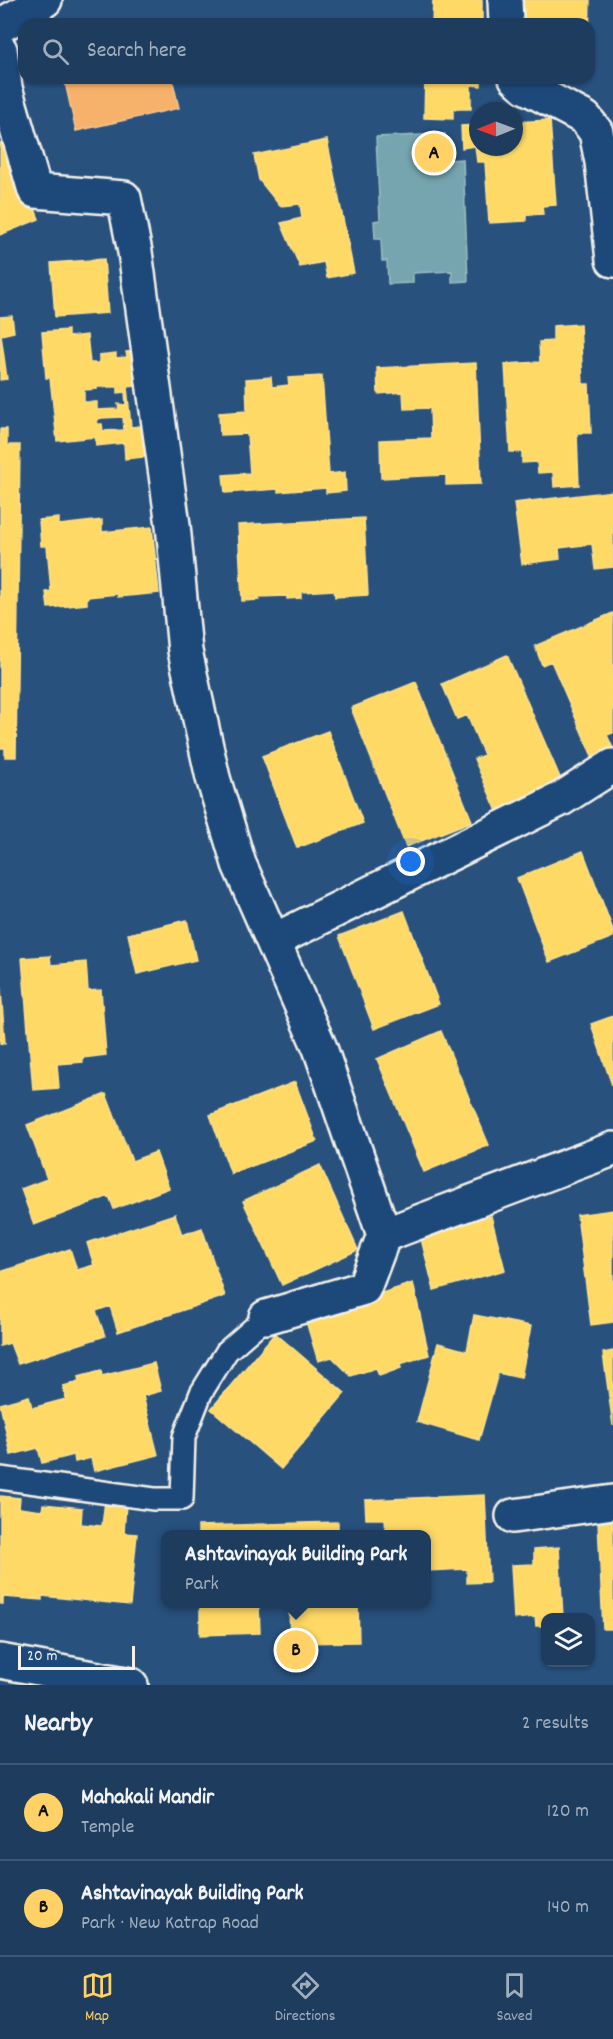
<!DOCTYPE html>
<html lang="en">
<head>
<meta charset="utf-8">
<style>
  body { margin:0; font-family:Dekko,sans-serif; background:#2b4867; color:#f1f3f6 }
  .controls { position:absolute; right:18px; bottom:18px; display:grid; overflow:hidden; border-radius:12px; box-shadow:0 2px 4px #0004 }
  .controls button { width:54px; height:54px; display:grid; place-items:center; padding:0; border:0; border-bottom:2px solid #3c5673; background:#1e3d5e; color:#f1f3f6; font:30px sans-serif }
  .compass { position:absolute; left:469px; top:102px; width:54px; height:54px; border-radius:50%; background:#1e3d5e; box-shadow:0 2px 4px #0004; rotate:269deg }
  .scale { position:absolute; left:18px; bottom:15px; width:117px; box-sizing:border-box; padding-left:6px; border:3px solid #f4f1e8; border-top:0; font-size:16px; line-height:21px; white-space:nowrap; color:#f4f1e8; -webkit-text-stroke:4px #1f4a7a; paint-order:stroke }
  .you { position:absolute; left:411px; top:862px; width:21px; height:21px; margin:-15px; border:4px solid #fff; border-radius:50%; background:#1a73e8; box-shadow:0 0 0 9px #1a73e833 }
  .badge { display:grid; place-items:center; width:39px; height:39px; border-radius:50%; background:#ffd166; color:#111; font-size:20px; font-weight:700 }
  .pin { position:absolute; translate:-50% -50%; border:3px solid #fff; box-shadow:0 2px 6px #0006 }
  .popup { position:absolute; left:161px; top:1530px; width:270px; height:78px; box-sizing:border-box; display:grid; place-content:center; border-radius:12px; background:#1e3d5e; filter:drop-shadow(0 2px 4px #0005); font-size:20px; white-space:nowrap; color:#a1aebc }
  .popup b { font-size:22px; color:#f1f3f6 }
  .popup::after { content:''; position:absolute; left:50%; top:100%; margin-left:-12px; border:12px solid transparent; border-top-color:#1e3d5e }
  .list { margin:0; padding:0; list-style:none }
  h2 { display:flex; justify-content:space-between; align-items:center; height:78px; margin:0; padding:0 24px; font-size:26px }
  h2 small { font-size:20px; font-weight:400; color:#a1aebc }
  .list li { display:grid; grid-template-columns:39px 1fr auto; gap:18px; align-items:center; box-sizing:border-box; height:96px; padding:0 24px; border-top:2px solid #3c5673 }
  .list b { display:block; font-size:22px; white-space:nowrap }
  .list p { margin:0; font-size:20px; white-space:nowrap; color:#a1aebc }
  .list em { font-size:20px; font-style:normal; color:#a1aebc }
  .icon { flex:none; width:33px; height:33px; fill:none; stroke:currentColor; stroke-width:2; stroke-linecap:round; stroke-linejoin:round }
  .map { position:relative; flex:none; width:613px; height:1685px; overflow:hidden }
  .search { position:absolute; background:#1e3d5e; box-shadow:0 2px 4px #0004; left:18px; right:18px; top:18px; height:66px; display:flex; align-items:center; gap:15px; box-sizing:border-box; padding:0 21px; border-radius:18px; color:#a1aebc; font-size:22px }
  .sheet { height:270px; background:#1e3d5e }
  nav { display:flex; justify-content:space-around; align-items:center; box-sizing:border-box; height:84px; border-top:2px solid #3c5673; background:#1e3d5e; font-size:16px; color:#a1aebc }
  nav a { display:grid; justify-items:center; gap:3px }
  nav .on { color:#ffd166 }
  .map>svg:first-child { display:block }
</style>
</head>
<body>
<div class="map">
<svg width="613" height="1685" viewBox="0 0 613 1685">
  <rect width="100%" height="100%" fill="#28517e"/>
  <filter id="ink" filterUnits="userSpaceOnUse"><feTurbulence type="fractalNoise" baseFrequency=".0167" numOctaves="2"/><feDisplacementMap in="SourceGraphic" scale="12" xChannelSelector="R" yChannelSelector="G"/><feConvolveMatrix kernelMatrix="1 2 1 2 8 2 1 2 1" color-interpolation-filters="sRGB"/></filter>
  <g filter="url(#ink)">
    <!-- homes -->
    <path fill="#ffd966" stroke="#fce08d" stroke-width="1.5" fill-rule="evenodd" d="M433,0h49v24h-50z
      M518,0h72l-1,43v-19h-72z
      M425,78h56v8l-10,-1v24h-18v10l-29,-1z
      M550,120l6,85 -14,1 1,8 -17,1v6l-37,2 -4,-61h-8l-2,-16 -13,2 -1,-22 17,-1v22h36v-25z
      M8,140l31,79 -39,16v-92z
      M327,140l27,133 -27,5 -3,-16 -24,5 -19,-44 21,-5 -2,-14 -20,2 -21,-26 -5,-25z
      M104,259l4,54 -53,4 -4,-54z
      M12,316l2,16 -13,3 6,44 -7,1v-63z
      M580,324l3,60h6l2,49h-14l2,52 -25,2 -1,-15 -15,1 -1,-11 -15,1v-11h-12l-5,-88 35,-2 -1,-20 14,-1v-15z
      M68,330v7l19,-2 3,28h9v-8l17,-2v5l11,-1 -1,-5 16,-1 3,34 -18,2 4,40 18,-2 3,31 -27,3 -1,-16 -28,3 -1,-9 -38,4 -7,-63h-4l-4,-46zM97,387h21v6l7,-1 1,13 -8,-1 1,5 -22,1v-8h-13v-12l13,-1zM123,417l1,13 -21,1 -1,-7h-5l1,-5 4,-1z
      M476,363l5,121 -35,1v-10l-65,3 -1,-38 51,-2 -1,-30 -26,1 -1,-17 -25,2 -1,-26z
      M322,376l7,98 16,-2 1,19 -20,2v-5l-48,4v-3l-53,4 -2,-18 27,-2 -3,-39 -27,1 -1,-22 28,-2 -1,-32 25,-2 1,10 17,-2 -1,-7z
      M0,429h7v16h13l-4,312h-11v-9h-5z
      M613,491v76l-18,2 -3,-25 -33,4 1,11 -38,5 -8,-61z
      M59,518v7l43,-5v12l50,-5 7,66 -41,4v-3l-31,3v7l-39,4 -2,-16 5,-1 -4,-45h-6l-2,-26z
      M364,518l4,77 -33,2 -1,-7 -33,2v6l-14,1v-3l-29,1 1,3 -17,1 -4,-76z
      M613,613v120l-6,2 6,13 -21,8 -41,-95 -9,4 -7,-19z
      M507,655l55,127 -65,29 -23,-52 10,-4 -17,-40 -10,4 -15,-35z
      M416,682l56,139 -66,26 -55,-139z
      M328,731l35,92 -66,25 -35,-92z
      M583,851l30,79v7l-64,25 -32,-84z
      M404,911l35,93 -65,25 -35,-93z
      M187,920l9,40 -59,14 -9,-40z
      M50,956l1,9 35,-3 2,29 13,-1 5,65 -24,3 1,4 -26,2 2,24 -26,2 -11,-132z
      M0,977l5,66 -5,1z
      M613,1016v72l-22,-64z
      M441,1031l48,114 -65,27 -47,-113z
      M295,1082l22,59 -86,33 -21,-59z
      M106,1094l26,67 24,-9 13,36 -55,21 -5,-13 -75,29 -13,-36 26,-10 -20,-54z
      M320,1165l38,85 -76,35 -39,-84z
      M613,1210v112l-22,3 -14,-110z
      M175,1214l7,21 20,-7 23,68 -107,36 -8,-26 -14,5 9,25 -87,28 -8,-21 -10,3v-74l70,-23 7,21 17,-5 -7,-22z
      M491,1216l14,54 -71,20 -14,-55z
      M413,1283l16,72 -29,9 1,4 -22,8 -3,-8 -25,8 -19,-19 -14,4 -13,-43z
      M474,1315l57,11 -10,52 -23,-5 -19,67 -62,-18 21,-79 29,8z
      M275,1333l70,60 -64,76 -70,-60z
      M613,1351v75l-10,-73z
      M154,1363l7,28 -18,5 15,59 -64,16 -3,-13 -16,4 -1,-7 -32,8 -4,-15 -27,7 -11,-51 29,-8 3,12 34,-9 -3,-13 16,-4 -1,-5 23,-6 1,5z
      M485,1495l4,87 -22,1v-14l-40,2v-37h-41l-1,-15h-19l-1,-19z
      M0,1496l20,2 -1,10 23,3 1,-7 39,4 -1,16 21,2 3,-25 21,2 -2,30 13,1 -7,71 -88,-9v4l-39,-3v7h-3z
      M613,1521v108h-10l-5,-107z
      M338,1522v12h-140v-8z
      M559,1547l4,71h-17v8h-10l-1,-9 -21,2 -3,-54 23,-1v-15z
      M200,1604h59l1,29 -60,2z
      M289,1604h69l1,38 -69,1z"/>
    <!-- health -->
    <path fill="#f6b26b" stroke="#f5c590" stroke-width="1.5" d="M64,78h108l7,30 -103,23z"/>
    <!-- public -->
    <path fill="#76a5af" stroke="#9cbcc0" stroke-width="1.5" d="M445,134l2,26 16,-1 5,122 -16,1v-11l-39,2v10l-25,1 -1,-23h-5l-1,-22h-6l-1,-18 6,-1 -4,-83z"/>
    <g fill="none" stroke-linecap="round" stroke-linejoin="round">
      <!-- service casing -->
      <g stroke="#f4f1e8" stroke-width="26">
        <path id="service" d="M0,1478l154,21h28l2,-62 17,-44 26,-42 39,-34"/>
      </g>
      <!-- minor casing -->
      <g stroke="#f4f1e8" stroke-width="38">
        <path id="minor" d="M505,0l1,24
          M0,50l5,38 30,103 89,7 11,54 38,273 12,126 28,127 26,86 81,184 64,187 229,-86
          M516,78l10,9 59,31 11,14 6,30 11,98
          M273,941l288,-142 52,-33
          M266,1317l98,-29 20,-53
          M513,1516l100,-14"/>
      </g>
      <!-- tertiary casing -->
      <g stroke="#f4f1e8" stroke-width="38">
        <path id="tertiary" d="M0,1661l131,24"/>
      </g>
      <!-- primary casing -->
      <g stroke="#f4f1e8" stroke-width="38">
        <path id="primary" d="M0,26l45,-26"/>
      </g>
      <!-- service -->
      <use href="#service" stroke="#1f4a7a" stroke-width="21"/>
      <!-- minor -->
      <use href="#minor" stroke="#1f4a7a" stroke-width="33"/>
      <!-- tertiary -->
      <use href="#tertiary" stroke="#1f4a7a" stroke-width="33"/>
      <!-- primary -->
      <use href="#primary" stroke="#1f4a7a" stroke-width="33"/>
    </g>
  </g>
</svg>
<div class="controls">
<button><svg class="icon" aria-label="layers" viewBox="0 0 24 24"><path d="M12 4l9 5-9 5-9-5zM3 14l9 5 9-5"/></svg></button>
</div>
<svg class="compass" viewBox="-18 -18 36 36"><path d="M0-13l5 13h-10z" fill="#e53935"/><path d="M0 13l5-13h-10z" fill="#a1aebc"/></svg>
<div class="scale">20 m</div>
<div class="you"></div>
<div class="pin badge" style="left:434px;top:153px">A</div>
<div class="pin badge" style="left:296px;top:1650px">B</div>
<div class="popup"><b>Ashtavinayak Building Park</b>Park</div>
<div class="search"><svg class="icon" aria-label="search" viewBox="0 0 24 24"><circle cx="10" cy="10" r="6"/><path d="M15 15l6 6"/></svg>Search here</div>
</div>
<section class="sheet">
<h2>Nearby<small>2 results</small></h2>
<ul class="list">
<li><span class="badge">A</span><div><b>Mahakali Mandir</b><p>Temple</p></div><em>120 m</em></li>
<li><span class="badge">B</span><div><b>Ashtavinayak Building Park</b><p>Park · New Katrap Road</p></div><em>140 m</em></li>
</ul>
</section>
<nav>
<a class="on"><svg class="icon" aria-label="map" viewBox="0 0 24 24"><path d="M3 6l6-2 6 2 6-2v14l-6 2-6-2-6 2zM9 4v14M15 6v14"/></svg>Map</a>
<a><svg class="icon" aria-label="directions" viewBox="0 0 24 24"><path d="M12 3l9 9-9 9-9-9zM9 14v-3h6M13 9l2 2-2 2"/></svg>Directions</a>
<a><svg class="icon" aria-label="saved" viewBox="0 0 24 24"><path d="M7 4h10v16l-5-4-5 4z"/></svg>Saved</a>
</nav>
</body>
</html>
